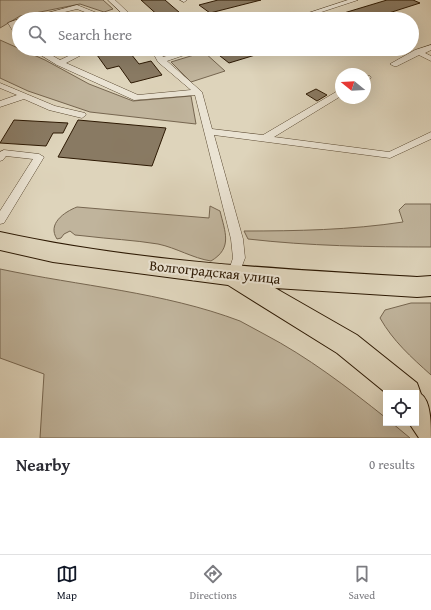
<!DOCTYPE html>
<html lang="en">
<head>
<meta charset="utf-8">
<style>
  body { margin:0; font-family:"Gentium Book Plus",serif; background:#f2f2f3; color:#2b2b33 }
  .controls { position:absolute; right:12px; bottom:12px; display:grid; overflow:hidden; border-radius:0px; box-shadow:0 4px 16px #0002 }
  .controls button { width:36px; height:36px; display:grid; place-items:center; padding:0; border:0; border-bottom:1px solid #e1e1e2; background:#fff; color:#2b2b33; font:20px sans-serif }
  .compass { position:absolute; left:335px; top:68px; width:36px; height:36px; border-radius:50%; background:#fff; box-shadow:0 4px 16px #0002; rotate:288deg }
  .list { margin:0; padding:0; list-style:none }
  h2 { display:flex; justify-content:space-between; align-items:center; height:52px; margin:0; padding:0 16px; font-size:17px }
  h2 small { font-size:13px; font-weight:400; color:#7c7c81 }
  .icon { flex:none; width:22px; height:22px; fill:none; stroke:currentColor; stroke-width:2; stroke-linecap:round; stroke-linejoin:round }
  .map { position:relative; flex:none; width:431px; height:438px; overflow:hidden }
  .search { position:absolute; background:#fff; box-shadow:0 4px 16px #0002; left:12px; right:12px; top:12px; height:44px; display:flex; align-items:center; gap:10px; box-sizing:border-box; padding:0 14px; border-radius:22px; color:#7c7c81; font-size:15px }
  .sheet { height:116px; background:#fff }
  nav { display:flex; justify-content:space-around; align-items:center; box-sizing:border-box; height:56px; border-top:1px solid #e1e1e2; background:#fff; font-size:11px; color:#7c7c81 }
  nav a { display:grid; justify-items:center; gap:2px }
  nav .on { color:#111827 }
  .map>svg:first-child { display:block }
</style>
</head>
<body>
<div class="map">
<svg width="431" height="438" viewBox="0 0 431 438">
  <rect width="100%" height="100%" fill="#ded4bb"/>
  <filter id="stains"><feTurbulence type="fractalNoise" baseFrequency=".005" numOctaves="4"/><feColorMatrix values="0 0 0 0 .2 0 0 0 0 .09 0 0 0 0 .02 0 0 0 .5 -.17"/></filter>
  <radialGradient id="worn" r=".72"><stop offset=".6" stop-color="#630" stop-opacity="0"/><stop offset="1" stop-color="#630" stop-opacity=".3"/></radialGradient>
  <!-- green -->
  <path fill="#c0b49c" stroke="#766650" d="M0,0h103l10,9 -9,3 -24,-8 -60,12 -20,12z
    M0,40l45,20 44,24 44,17 58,-5 5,28 -106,-12 -62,-21 -28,-13z
    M204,52l21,19 -34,11 -20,-20z
    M405,204h26v43c-61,0 -122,-1 -183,-8l-4,-8c53,0 106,-1 159,-9l-4,-12z
    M210,206l10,5c5,21 13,37 -9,50 -19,-3 -34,-13 -53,-17 -24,-4 -49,-5 -73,-8l-10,-1 -5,-4 -6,3 -3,4 -4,1c-10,-15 7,-27 20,-32l132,11z
    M0,269c80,17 163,23 240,52 8,4 16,9 24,13 44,23 83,53 122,84v5h6l18,15h-370l4,-64 -44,-16z
    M411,303h20v72c-20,-18 -38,-34 -51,-57l5,-8z"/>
  <!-- building -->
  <path fill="#897a63" stroke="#2d1903" d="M141,0h24l22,19h-25z
    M218,0h43l-51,13 -11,-8z
    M387,0h26l7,3 -50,16h-46z
    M127,49l12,15 12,-3 11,14 -31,8 -12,-17 -12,3 -10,-14z
    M224,49h51l-46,14 -14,-11z
    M316,89l11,6 -10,6 -11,-7z
    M14,120l54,3 -5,10h-10l-7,13 -46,-3z
    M78,120l88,8 -14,38 -94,-9z"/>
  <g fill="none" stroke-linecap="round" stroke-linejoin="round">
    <!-- service casing -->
    <g stroke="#594831" stroke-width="1">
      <path id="service" d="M108,0h7l20,19h-7z
        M180,0h7l-3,2z
        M348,0h10l-58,19h-10z
        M77,5l35,14h-9l-26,-10 -41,10h-11z
        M19,19v4l-4,1 4,5v7h-3l-8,-13z
        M431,45v5l-6,3 6,3v5l-12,-6 -22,11h-3l-4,-2 25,-14z
        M31,49h10l19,11 23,-11h10l-27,14 72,32 53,-5 -33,-28 -7,-13h8l4,8 27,-8h12l-35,12 35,31 10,37 51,6 78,-46v7l-67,41 115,15 42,-20v7l-41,19 -176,-23 29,104 2,19 -8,21 -4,2 -4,-2 -2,-3 6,-18 -2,-19 -36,-144 -61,5 -77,-35z
        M365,76h5l1,2 -6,4z
        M0,83l55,23 30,7 1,2 -4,3 -33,-8 -25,-11 -24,8v-6l17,-6 -17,-7z
        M4,150l35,4 5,3 -40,66 -4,1v-13l33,-52 -27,-3 -3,4 -3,1v-9z"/>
    </g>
    <!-- primary casing -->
    <g stroke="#2d1903" stroke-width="2">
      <path id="primary" d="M0,232c137,30 277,37 417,45l14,-1v20l-14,1 -142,-9 82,47 60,48 4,11c10,7 10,30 10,44h-12l-10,-15h7v-30h-30l-49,-40 -109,-68 -175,-23 -53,-12z"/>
    </g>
    <!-- service -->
    <use href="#service" fill="#eae3d3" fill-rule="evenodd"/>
    <!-- primary -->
    <use href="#primary" fill="#ded4bb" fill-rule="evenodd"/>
  </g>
  <g text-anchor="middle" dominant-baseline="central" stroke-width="4" stroke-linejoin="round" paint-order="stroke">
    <!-- street labels -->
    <g font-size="14" fill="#2d1903" stroke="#eae3d3">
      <text transform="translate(215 272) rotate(6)">Волгоградская улица</text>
    </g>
  </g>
  <rect width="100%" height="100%" filter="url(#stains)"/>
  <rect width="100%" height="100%" fill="url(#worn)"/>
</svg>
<div class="controls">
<button><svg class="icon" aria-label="locate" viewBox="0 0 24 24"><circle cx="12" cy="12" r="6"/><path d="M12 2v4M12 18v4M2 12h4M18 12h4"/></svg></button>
</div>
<svg class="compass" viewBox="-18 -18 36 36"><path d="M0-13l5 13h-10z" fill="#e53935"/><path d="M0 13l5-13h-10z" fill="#7c7c81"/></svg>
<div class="search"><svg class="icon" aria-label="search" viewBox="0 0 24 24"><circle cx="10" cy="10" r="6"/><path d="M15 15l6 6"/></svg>Search here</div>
</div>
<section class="sheet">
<h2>Nearby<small>0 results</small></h2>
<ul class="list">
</ul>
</section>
<nav>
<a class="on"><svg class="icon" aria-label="map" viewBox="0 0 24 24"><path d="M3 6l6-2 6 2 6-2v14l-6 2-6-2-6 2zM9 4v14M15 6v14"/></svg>Map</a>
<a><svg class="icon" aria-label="directions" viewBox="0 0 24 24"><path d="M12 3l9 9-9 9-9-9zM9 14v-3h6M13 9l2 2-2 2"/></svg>Directions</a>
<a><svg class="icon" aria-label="saved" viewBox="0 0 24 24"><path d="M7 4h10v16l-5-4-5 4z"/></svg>Saved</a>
</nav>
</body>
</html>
